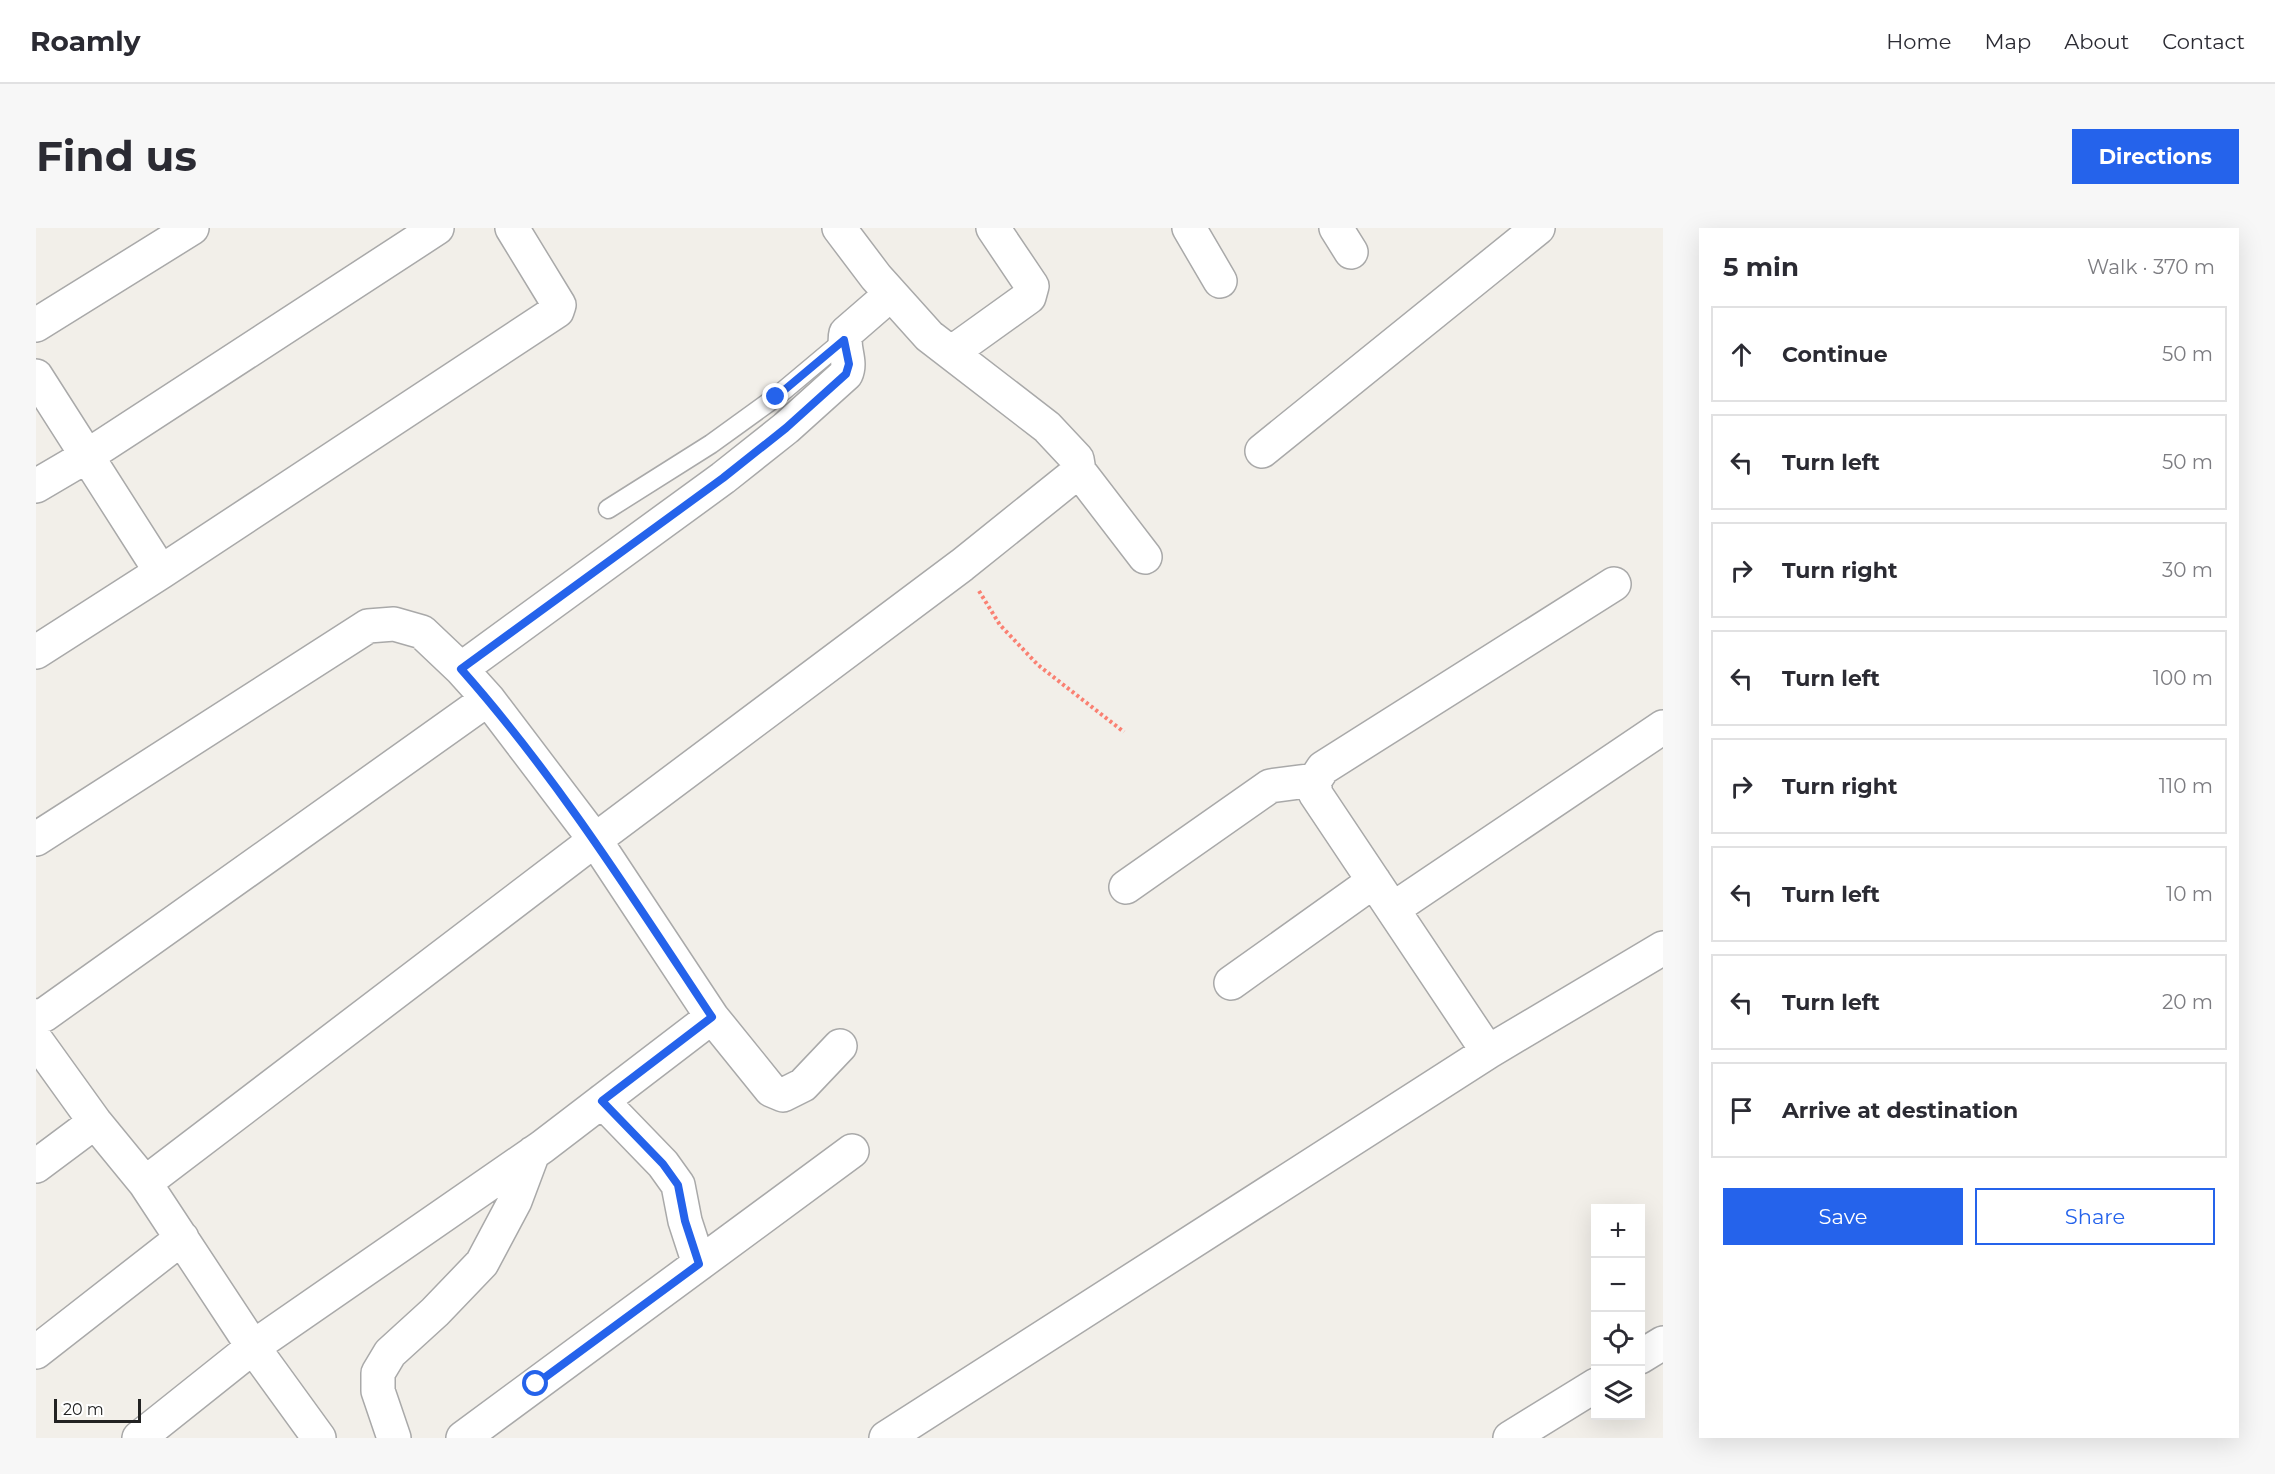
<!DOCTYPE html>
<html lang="en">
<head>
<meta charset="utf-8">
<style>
  body { margin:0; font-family:Montserrat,sans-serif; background:#f7f7f7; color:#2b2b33 }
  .controls { position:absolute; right:18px; bottom:18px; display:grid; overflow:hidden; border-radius:0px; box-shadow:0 6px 24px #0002 }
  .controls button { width:54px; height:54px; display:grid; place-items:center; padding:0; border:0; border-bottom:2px solid #e1e1e2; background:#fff; color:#2b2b33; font:30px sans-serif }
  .scale { position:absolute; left:18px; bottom:15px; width:87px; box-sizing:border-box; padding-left:6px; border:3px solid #222; border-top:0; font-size:16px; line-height:21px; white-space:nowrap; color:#222; -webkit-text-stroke:4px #fff; paint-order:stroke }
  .stop { position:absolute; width:18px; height:18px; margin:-14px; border:4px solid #2563eb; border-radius:50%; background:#fff }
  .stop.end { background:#2563eb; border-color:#fff; box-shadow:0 2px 6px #0008 }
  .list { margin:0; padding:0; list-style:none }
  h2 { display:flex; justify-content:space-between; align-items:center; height:78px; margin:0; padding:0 24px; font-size:26px }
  h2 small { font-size:20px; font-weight:400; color:#7c7c81 }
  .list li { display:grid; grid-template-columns:39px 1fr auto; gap:18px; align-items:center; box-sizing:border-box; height:96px; margin:0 12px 12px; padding:0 12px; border:2px solid #e1e1e2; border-radius:0px }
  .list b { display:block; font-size:22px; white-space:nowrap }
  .list em { font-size:20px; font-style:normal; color:#7c7c81 }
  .actions { display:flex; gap:12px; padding:18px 24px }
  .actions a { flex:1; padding:14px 0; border:2px solid #2563eb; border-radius:0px; text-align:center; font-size:21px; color:#2563eb }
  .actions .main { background:#2563eb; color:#fff }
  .icon { flex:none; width:33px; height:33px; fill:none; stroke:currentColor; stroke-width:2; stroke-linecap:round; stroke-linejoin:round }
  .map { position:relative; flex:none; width:1627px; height:1210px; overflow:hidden; border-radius:0px }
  header { display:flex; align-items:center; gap:36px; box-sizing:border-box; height:84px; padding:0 30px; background:#fff; border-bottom:2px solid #e1e1e2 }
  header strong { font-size:28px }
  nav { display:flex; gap:33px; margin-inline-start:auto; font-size:21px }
  .intro { display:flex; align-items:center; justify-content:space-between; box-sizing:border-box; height:144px; padding:0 36px }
  h1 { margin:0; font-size:42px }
  .button { padding:15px 27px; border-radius:0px; background:#2563eb; color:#fff; font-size:21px; font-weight:700 }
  main { display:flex; gap:36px; padding:0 36px }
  aside { flex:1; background:#fff; border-radius:0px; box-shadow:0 6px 24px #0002 }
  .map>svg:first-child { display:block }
</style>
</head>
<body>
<header>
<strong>Roamly</strong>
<nav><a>Home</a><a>Map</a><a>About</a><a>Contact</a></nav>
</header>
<div class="intro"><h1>Find us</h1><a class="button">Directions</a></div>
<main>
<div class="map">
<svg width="1627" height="1210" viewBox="0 0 1627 1210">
  <rect width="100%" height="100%" fill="#f2efe9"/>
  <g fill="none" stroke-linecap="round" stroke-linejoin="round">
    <!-- lane casing -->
    <g stroke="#a9a9a9" stroke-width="21">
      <path id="lane" d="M572,281l103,-65 65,-47 68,-57"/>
    </g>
    <!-- street casing -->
    <g stroke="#a9a9a9" stroke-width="36">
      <path id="street" d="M1153,0l31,53
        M1300,0l15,24
        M0,97l156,-97
        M915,125l78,-56 3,-11 -39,-58
        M0,148l125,196
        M1226,223l276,-223
        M1043,243l66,86
        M0,258l51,-30 350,-228
        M0,424l125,-80 396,-261 2,-6 -47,-77
        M425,441l262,-191 63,-50 60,-54c6,-13 -4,-26 0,-41l45,-39
        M0,611l332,-213 26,-2 28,8 39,37 27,30 107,141 117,177 59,73 12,5 20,-10 37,-39
        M1090,659l144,-101 45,-6
        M1357,681l270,-182
        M1195,755l143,-102
        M0,788l8,-1 444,-316
        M0,812l59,82 50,61 108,164 66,91
        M1452,824l-173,-259v-13l8,-12 291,-184
        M566,873l61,63 15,21 7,36 14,43
        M0,938l59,-44
        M109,955l450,-343 367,-275 117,-94 -2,-12 -30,-32 -118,-91 -53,-59 -37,-49
        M0,1124l146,-114
        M1604,1129l23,-14
        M103,1210l114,-91 289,-200 170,-130
        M358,1210l-16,-47v-18l12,-20 45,-41 47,-49 33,-62 18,-48
        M427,1210l389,-287
        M850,1210l602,-386 175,-104
        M1474,1210l86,-53"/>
    </g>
    <!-- path -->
    <path stroke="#fa8072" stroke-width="4" stroke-dasharray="3 3" stroke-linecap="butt" d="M943,363l21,34 38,40 86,67"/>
    <!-- lane -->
    <use href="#lane" stroke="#fff" stroke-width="18"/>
    <!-- street -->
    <use href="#street" stroke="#fff" stroke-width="33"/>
  </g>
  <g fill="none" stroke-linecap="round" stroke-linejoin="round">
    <!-- route -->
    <path stroke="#2563eb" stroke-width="8" d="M500,1156l163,-120 -14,-43 -7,-36 -15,-21 -61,-63 110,-84c-79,-119 -156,-241 -251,-348l262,-191 63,-50 60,-54 3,-10 -5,-24 -68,57"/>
  </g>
</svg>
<div class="controls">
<button>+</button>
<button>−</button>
<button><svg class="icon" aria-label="locate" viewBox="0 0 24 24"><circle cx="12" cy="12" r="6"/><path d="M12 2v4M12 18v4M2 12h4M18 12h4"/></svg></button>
<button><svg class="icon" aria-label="layers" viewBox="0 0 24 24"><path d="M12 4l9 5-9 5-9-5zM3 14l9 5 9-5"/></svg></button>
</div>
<div class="scale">20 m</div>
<div class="stop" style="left:500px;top:1156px"></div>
<div class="stop end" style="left:740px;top:169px"></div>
</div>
<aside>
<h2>5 min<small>Walk · 370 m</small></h2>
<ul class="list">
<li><svg class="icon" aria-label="ahead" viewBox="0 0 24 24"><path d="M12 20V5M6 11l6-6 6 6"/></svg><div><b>Continue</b></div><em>50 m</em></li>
<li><svg class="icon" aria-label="left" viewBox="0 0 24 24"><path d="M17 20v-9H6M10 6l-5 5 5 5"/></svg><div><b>Turn left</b></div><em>50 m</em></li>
<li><svg class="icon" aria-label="right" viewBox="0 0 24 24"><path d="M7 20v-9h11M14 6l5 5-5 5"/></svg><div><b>Turn right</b></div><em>30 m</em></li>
<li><svg class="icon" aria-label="left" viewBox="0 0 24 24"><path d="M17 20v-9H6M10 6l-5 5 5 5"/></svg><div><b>Turn left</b></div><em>100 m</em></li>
<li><svg class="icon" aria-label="right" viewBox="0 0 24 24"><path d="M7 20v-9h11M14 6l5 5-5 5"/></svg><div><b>Turn right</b></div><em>110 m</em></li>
<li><svg class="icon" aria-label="left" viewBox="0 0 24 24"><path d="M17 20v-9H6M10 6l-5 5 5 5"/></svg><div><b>Turn left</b></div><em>10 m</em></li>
<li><svg class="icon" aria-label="left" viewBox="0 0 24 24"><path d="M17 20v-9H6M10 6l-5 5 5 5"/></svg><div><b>Turn left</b></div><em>20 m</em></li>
<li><svg class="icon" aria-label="arrive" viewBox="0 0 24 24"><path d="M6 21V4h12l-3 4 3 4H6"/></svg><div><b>Arrive at destination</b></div></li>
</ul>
<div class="actions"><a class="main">Save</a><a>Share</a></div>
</aside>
</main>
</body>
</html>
